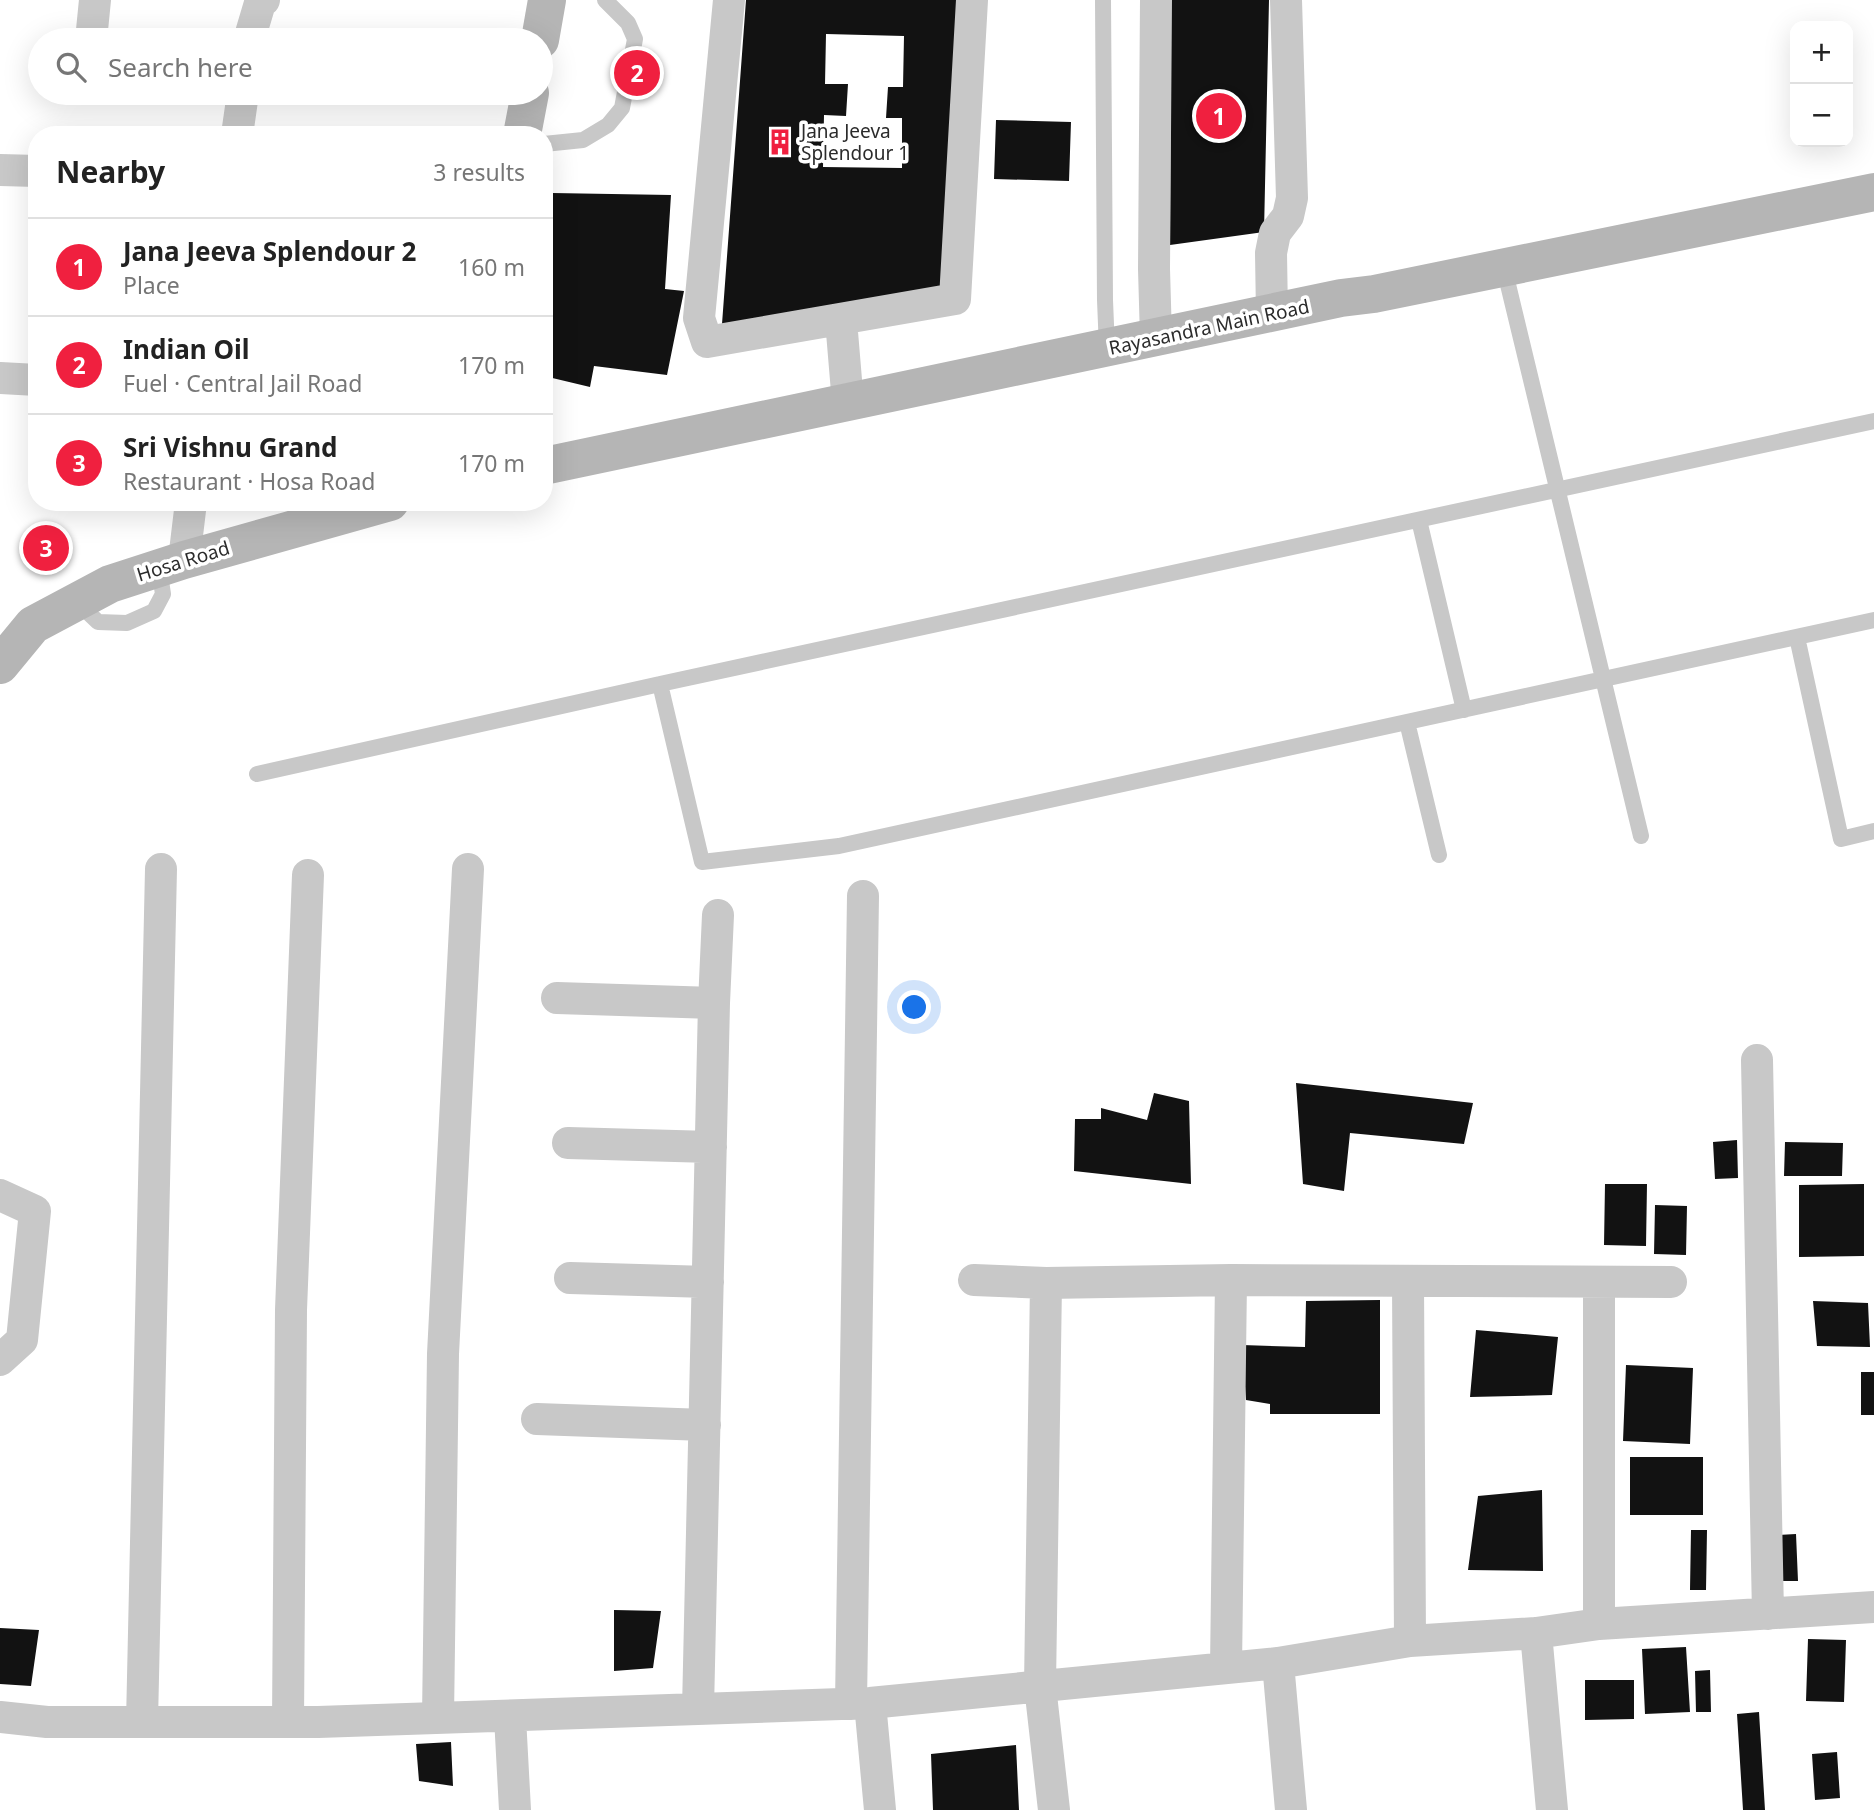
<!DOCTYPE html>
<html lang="en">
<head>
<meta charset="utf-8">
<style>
  body { margin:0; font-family:"Noto Sans",sans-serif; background:#f6f6f6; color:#222 }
  .controls { position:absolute; right:21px; top:21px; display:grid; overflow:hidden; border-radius:14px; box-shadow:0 7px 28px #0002 }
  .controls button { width:63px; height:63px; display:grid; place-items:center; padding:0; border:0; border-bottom:2px solid #e0e0e0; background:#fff; color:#222; font:35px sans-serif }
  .you { position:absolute; left:915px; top:1008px; width:24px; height:24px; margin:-18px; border:5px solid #fff; border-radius:50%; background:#1a73e8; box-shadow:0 0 0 10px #1a73e833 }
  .badge { display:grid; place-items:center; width:46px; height:46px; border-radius:50%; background:#f0203f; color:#fff; font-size:23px; font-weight:700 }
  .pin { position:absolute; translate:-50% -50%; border:4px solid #fff; box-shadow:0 2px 7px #0006 }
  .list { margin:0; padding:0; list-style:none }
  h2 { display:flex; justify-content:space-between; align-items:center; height:91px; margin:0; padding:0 28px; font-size:30px }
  h2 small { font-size:23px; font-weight:400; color:#767676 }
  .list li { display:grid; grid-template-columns:46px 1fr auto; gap:21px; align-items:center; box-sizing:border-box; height:98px; padding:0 28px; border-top:2px solid #e0e0e0 }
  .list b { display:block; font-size:26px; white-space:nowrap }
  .list p { margin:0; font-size:23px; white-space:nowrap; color:#767676 }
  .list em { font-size:23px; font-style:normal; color:#767676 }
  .icon { flex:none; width:38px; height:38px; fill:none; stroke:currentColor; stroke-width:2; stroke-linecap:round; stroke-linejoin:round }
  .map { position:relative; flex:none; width:1874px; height:1810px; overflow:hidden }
  .search { position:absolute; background:#fff; box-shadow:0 7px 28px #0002; left:28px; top:28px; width:525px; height:77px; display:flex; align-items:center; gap:18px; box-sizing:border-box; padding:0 24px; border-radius:38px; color:#767676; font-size:26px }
  .panel { position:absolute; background:#fff; box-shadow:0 7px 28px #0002; left:28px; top:126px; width:525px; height:385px; border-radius:28px }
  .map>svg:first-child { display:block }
</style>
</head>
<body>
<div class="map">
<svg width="1874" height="1810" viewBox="0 0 1874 1810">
  <rect width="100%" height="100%" fill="#fff"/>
  <!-- building -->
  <path fill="#121212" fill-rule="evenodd" d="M746,0h219l-15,289 -228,35zM826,34l78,2 -1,51h-15l-2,31h16v50l-79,-1 1,-52 22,1 2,-32h-23z
    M1171,0h98l-5,232 -94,13z
    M996,120l75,2 -2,59 -75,-2z
    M552,193l119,2 -6,94 19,2 -17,84 -73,-9 -4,21 -46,-11v-80l5,-21z
    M1296,1083l177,20 -9,41 -114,-11 -6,58 -41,-7z
    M1154,1093l35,8 2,83 -117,-13 1,-52h26v-11l46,12z
    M1737,1140l1,38 -23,1 -2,-37z
    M1785,1142l58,1 -1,33h-58z
    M1605,1184h42l-1,62 -42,-1z
    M1864,1184v72l-65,1v-72z
    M1655,1205l32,1 -1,49 -32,-1z
    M1380,1300v114h-110v-10l-24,-4 -4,-55 63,2 1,-46z
    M1813,1301l55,2 2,44 -53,-1z
    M1476,1330l82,7 -6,58 -82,2z
    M1626,1365l67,3 -3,76 -67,-3z
    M1861,1372h13v43h-13z
    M1630,1457h73v58h-73z
    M1542,1490l1,81 -75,-1 10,-74z
    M1691,1530h16l-1,60h-16z
    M1796,1534l2,47h-19l-2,-46z
    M614,1610l47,1 -8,57 -39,3z
    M0,1628l39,2 -8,56 -31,-2z
    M1808,1639l38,1 -2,62 -38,-1z
    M1686,1647l4,65 -45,2 -3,-65z
    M1710,1670l1,42h-15l-1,-41z
    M1585,1680h49v39l-49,1z
    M1759,1712l6,98h-22l-6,-96z
    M451,1742l2,44 -34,-5 -3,-37z
    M1016,1745l3,65h-86l-2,-56z
    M1837,1752l3,46 -25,2 -3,-46z"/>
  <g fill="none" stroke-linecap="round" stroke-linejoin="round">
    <!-- lane -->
    <path stroke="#c8c8c8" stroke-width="16" d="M1103,0l2,300 2,49
      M544,144l39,-4 25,-15 14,-17 13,-69 -7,-16 -23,-23
      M1504,268l137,568
      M1419,520l45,190
      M76,601l22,21 29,1 27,-12 9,-17 -4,-26
      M1797,637l44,202 33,-8
      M660,684l42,178 137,-16 1035,-226
      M1407,722l32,133
      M257,774l403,-90 1214,-263"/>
    <!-- street -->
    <path stroke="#c8c8c8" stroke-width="32" d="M729,0l-30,318 8,24 248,-43 17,-299
      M91,40l4,-40
      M249,40l11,-37 4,-3
      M237,135l6,-42
      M0,170l37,1
      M1272,314l-1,-61 4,-20 13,-17 4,-18 -6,-198
      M841,320l7,84
      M1156,338l-2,-69 2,-269
      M0,378l37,2
      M184,560l7,-58
      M557,998l157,5
      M1757,1060l11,554
      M568,1143l143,4
      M0,1195l35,16 -13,129 -22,20
      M570,1278l138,4
      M974,1280l72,3 185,-3 440,2
      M1408,1281l2,360
      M1599,1282v342
      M1046,1283l-6,403 14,124
      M537,1419l168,6
      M1536,1633l16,177
      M1278,1663l13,147
      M1226,1668l5,-388
      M870,1703l10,107
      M851,1704l12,-808
      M698,1709l16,-706 4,-88
      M0,1717l47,5h271l552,-19 408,-40 132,-22 126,-8 63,-9 275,-17
      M510,1717l5,93
      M438,1718l5,-364 25,-485
      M142,1722l19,-853
      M288,1722l3,-412 17,-435"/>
    <!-- secondary -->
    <path stroke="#b5b5b5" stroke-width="38" d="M540,40l7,-40
      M522,135l8,-42
      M544,466l797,-168 33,-4 500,-102
      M0,665l33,-40 77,-41 74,-24 206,-58"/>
  </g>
  <!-- icons -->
  <defs>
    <g id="building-bare" transform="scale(2.1)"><path d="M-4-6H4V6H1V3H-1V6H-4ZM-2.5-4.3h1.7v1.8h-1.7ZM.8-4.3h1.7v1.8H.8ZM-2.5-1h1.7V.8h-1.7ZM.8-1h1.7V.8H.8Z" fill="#f0203f" stroke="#fff" stroke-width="2.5" paint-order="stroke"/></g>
  </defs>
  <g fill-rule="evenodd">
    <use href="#building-bare" x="780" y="142"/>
  </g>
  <g text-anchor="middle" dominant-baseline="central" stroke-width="7" stroke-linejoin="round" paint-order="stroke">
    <!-- poi labels -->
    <g font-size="19" fill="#2b2b2b" stroke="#fff" text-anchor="start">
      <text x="801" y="131">Jana Jeeva<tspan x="801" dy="22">Splendour 1</tspan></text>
    </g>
    <!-- street labels -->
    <g font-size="19" fill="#2b2b2b" stroke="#fff">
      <text transform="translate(1209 327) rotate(-12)">Rayasandra Main Road</text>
      <text transform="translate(183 561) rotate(-17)">Hosa Road</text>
    </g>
  </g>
</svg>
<div class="controls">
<button>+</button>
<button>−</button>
</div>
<div class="you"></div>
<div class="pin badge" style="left:1219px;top:116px">1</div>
<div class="pin badge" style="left:637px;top:73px">2</div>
<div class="pin badge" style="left:46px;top:548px">3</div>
<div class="search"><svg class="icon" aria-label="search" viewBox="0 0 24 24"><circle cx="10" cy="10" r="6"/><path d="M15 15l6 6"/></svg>Search here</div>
<section class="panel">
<h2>Nearby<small>3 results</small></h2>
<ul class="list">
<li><span class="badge">1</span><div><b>Jana Jeeva Splendour 2</b><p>Place</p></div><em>160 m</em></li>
<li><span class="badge">2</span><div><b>Indian Oil</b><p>Fuel · Central Jail Road</p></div><em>170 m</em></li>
<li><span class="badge">3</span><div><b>Sri Vishnu Grand</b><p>Restaurant · Hosa Road</p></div><em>170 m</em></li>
</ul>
</section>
</div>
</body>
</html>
